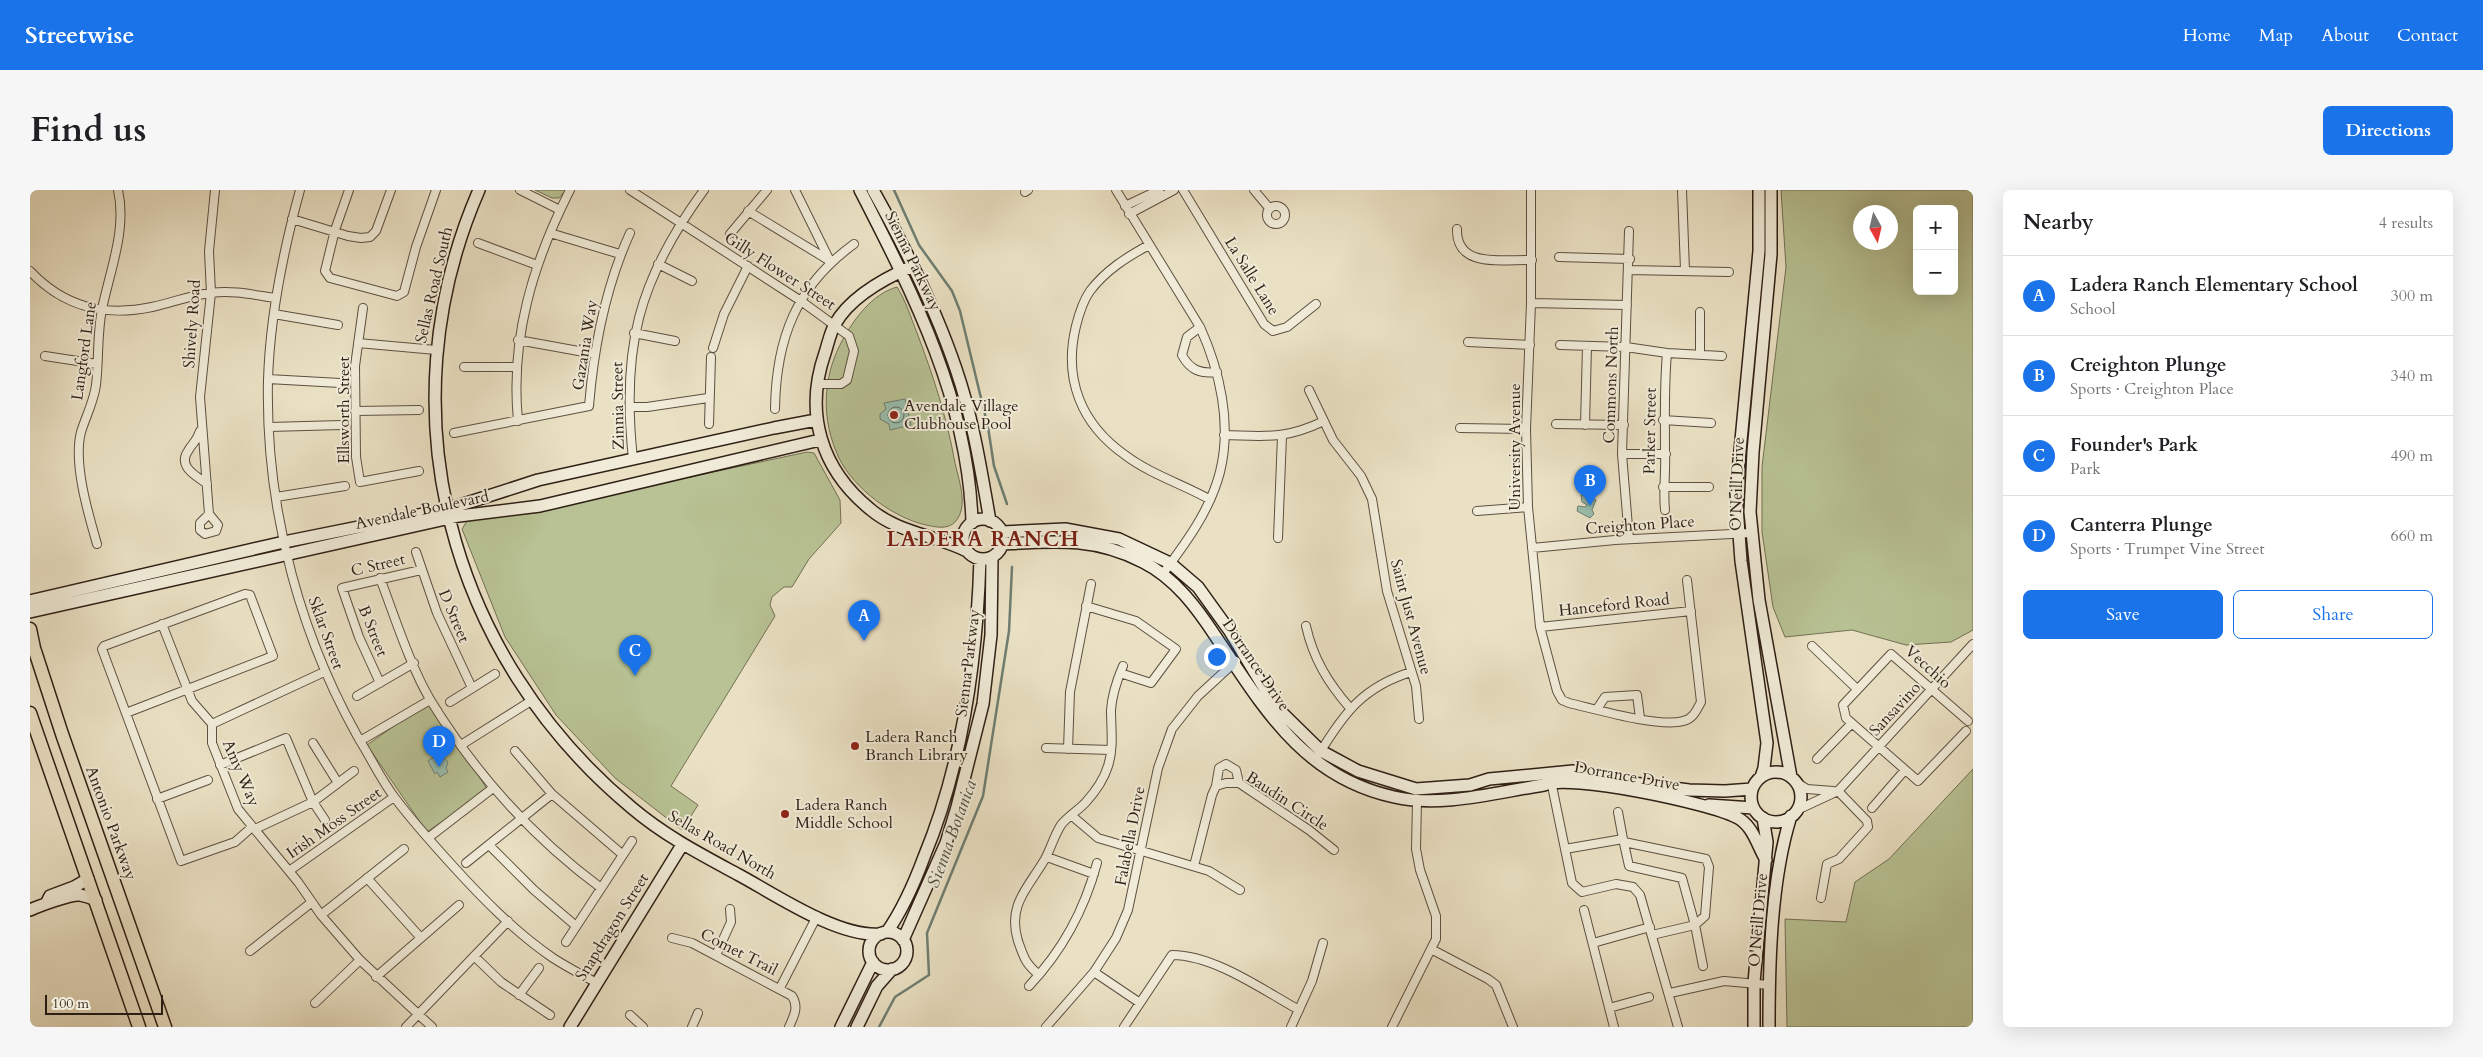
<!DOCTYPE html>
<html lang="en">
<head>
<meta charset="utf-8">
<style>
  body { margin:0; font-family:Cardo,serif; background:#f6f6f6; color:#202124 }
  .controls { position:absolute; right:15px; top:15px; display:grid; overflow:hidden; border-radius:8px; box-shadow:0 5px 20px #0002 }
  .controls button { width:45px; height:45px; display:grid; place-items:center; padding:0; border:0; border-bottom:1px solid #e0e0e0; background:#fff; color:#202124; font:25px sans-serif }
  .compass { position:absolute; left:1823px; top:15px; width:45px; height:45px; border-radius:50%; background:#fff; box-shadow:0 5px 20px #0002; rotate:172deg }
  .scale { position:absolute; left:15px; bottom:12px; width:118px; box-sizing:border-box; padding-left:5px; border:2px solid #2e1f15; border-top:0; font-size:14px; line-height:18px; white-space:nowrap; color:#2e1f15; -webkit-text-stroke:4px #f1ecd9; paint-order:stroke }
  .you { position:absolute; left:1186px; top:466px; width:18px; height:18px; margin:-12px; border:4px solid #fff; border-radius:50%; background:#1a73e8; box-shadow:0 0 0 8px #1a73e833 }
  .badge { display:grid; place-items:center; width:32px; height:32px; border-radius:50%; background:#1a73e8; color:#fff; font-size:16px; font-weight:700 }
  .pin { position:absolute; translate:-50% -41px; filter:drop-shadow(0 1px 2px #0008) }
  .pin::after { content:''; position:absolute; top:26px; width:18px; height:15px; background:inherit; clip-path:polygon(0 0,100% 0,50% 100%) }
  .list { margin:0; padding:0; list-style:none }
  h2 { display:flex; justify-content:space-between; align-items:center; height:65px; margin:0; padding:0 20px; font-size:21px }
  h2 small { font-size:16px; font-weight:400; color:#757577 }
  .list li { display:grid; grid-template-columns:32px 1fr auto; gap:15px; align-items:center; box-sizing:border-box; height:80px; padding:0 20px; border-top:1px solid #e0e0e0 }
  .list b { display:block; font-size:19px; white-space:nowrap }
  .list p { margin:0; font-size:16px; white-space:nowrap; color:#757577 }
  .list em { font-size:16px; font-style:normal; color:#757577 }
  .actions { display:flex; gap:10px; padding:15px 20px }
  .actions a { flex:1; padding:11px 0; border:1px solid #1a73e8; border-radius:8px; text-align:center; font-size:18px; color:#1a73e8 }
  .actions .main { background:#1a73e8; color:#fff }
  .map { position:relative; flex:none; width:1943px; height:837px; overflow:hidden; border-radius:8px }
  header { display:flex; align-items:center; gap:30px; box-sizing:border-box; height:70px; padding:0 25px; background:#1a73e8; color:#fff }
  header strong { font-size:24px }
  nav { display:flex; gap:28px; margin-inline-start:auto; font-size:18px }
  .intro { display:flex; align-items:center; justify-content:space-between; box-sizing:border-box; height:120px; padding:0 30px }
  h1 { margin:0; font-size:35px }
  .button { padding:12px 22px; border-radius:8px; background:#1a73e8; color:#fff; font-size:18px; font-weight:700 }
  main { display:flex; gap:30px; padding:0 30px }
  aside { flex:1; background:#fff; border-radius:8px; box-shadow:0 5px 20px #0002 }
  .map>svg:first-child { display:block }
</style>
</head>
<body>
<header>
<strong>Streetwise</strong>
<nav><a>Home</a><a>Map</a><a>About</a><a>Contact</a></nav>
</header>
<div class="intro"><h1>Find us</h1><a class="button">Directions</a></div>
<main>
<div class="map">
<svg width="1943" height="837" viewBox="0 0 1943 837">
  <rect width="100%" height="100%" fill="#eae1c4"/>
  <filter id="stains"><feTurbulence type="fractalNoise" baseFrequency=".004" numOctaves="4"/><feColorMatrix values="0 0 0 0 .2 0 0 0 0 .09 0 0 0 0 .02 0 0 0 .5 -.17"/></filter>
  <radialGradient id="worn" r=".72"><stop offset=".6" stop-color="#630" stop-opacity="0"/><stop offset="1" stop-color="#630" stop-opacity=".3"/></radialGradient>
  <!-- green -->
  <path fill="#b8c294" stroke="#737054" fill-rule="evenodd" d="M505,0h31l-7,8h-7z
    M1751,0h192v440l-22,12 -45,3 -54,-15 -67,7 -12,-30 -11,-75v-65l24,-200zM1887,19h37v82h-37zM1830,22h30v30h-30z
    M867,97c9,14 14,31 20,46 16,42 30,85 38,130 4,18 14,44 0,59 -8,8 -19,5 -29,3 -32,-7 -72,-36 -87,-67 -18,-38 -17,-80 3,-117 12,-22 30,-47 55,-54z
    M777,262l7,1 26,47 1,23 -32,36 -17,28h-8l-12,10 -2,8 5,11 -104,170 27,19 -16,25 -67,-52 -59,-63 -51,-78 -43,-108 5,-8 45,-6z
    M398,512l60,88 -61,42 -60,-87z
    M1943,579v258h-186l-2,-108 61,3 9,-40 34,-23z"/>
  <!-- water -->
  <path fill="#99beae" stroke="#6e7e71" d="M875,209l6,26 -21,5 -1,-6 -9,-5v-5l6,-5 -2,-6z
    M1551,305h9v2l6,3 -4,10 2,4 -4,4 -13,-7 1,-5 7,1 2,-2 -5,-3z
    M407,565l2,4 5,-1 4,4 -2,6 2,4 -8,5 -3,-5 -2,2 -7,-13z"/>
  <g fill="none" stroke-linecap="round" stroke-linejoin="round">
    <!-- shore -->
    <path stroke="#646e62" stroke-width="1" d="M858 225a8 8 0 1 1 16 0a8 8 0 1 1-16 0Z"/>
    <!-- stream -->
    <path stroke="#6e7e71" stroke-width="2.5" d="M864,0l25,55 33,46 8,20 28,116 6,39 13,38
      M849,837l16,-30 34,-22 -2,-42 56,-137 26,-165 3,-64"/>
    <!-- street casing -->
    <g stroke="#5d5041" stroke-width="10">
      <path id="street" d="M270,0c-17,62 -30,125 -32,190 -3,130 33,264 101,376 8,14 16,29 26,42 18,24 37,45 57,67 30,33 63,67 101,93 14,9 29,17 44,25
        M319,0l-14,40 -10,41 5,7 67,18 7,-4 12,-45 20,-57
        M490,0l40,20
        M600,0l171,111 48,35 5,15 -7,29 -6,4h-24
        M765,0l35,71
        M1086,0l84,137c20,44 32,97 20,145 -10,39 -35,72 -58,103
        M1153,0l81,134 9,7 14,-4 29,-23
        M1224,0l15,18
        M1501,0v113l-5,126 2,78 12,120 17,64 5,9 7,3c26,6 91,25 114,18 10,-2 13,-10 18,-19l-14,-122
        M1652,0l3,80
        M995,2l3,-2
        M1237 25a9 9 0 1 1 18 0a9 9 0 1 1-18 0Z
        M1095,16l34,-16
        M718,21l82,50
        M1099,24l45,-24
        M262,29l56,17 13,2 9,-1 6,-6 15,-41
        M1427,39c-1,40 46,30 75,31
        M520,43l70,21
        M700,44l37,-44
        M448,53l59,22
        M1119,55c-22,12 -43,25 -59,46 -7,10 -11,23 -14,35 -13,53 5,98 49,129 25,19 57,29 84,44
        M1529,67l71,2
        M628,74l34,17
        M1599,80l100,2
        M0,81c34,36 74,46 122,36 19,-4 39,-12 59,-14 22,-3 43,2 65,5
        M1501,113l96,2
        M333,118l-8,58 1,91 4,25 59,-11
        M244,124l64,11
        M1170,137l-13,10 -5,18c8,15 18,19 35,17
        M604,143l41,8
        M488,150l77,14
        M1438,152l62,3
        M328,153l78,7
        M1530,155l66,2 41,6 55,3
        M683,158l11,-34 24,-48
        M1670,164v-42
        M15,166l52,8
        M434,177h53
        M238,189l72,4
        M1279,200l24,50 28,36 11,23 15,92 29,95 3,33
        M600,217h17l61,-9
        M745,219c1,-70 21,-123 79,-165
        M325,221l64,-1
        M1633,230l48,3
        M488,231c-8,-83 15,-158 52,-231
        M679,234l2,-67
        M1526,234l68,1
        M1555,235l2,-79
        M239,237l73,-2
        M1430,238l66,1
        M170,241c-4,12 -7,11 -12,20 -11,16 9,25 19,33
        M424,243l135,-27c5,-61 16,-118 41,-173
        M1194,245c42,1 60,5 100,-14
        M1592,264h44
        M603,269c-12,-110 5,-179 71,-269
        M1633,297h46
        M246,307l69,-11
        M1635,320c-2,-19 1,-38 0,-57 0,-34 -1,-67 2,-100
        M1447,321l51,-4
        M179,324l-9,9v7l5,4 11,-3 2,-6 -9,-11 -9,-117 11,-104 -2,-42 6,-61
        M1248,348l4,-102
        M1599,349l-7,-85 7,-223
        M67,354c-9,-31 -24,-81 -16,-112 5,-16 13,-31 15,-47 3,-26 1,-51 6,-76 8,-39 25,-79 16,-119
        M1502,358l83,-8 136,-7
        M386,362l21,61 35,75
        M350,388c14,37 31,90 51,123 45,73 101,136 170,187
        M1056,416l50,15 40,28 -25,34 -31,-10
        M132,434l30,77 20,23v19l26,66 60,73 23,33 39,45 72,67
        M1276,436c7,32 22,57 44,82
        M1510,437l151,-16
        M1782,456l45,43
        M350,493l-21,-46 -17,-49 79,-18
        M327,506l57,-33
        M420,512l45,-28
        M1567,519l8,-12 32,-2 3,23
        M96,523l147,-57 -23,-61 -5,-1 -141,52 -2,3 79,212 54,-19 17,-15
        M182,534l112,-52
        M1936,541l-48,50 -72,-63 -3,-13 48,-51 77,67
        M330,551l70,-41
        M283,553l25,40
        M431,555l70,-44
        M1016,558l65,2
        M1038,559l2,-57 21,-108
        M485,561l37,43 71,61
        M1289,564c25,-41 44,-67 92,-82
        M1787,569l35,-36
        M190,575l66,-27 27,64 12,18
        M1521,591l21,102 10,9 34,-8 17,3 7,8 38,132
        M1766,592l11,7 26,2
        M1186,596l3,-18 7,-4 10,6 3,13
        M127,609l51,-19
        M1842,618l33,-38
        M1767,620l41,-19 135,-147
        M1588,622l5,27
        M1041,625l27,23 111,33 31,19
        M225,639l58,-27 41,-31
        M398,648l65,-50
        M1594,652l82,17 3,8 -4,49 -10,9 -43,10
        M459,655l45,45 42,36
        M1535,659l58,-10 6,27 53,12 13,47 8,41
        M1017,667l47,17
        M436,673l86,-69
        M1164,676l18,-71 4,-9 10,-3h13l70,47 25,20
        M259,681l105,-74
        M337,688l54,60
        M1791,708l6,-34 12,-5 29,-32 -1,-6 -29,-30
        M1554,720l30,117
        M291,725l83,-66
        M642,748l20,5 100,53c7,11 2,20 -3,31
        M536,752l66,-101
        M1563,753l57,-16
        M1401,759l57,30 8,6 17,42
        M220,761l62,-49
        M686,765l15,-33 -1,-13
        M444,766l27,26 49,33
        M1064,782l46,31
        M1009,785c-14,-12 -15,-17 -21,-34 -11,-36 10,-53 27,-82 6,-11 9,-23 16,-34 7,-9 18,-15 25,-23 9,-10 18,-23 22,-36 6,-18 3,-37 3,-56 1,-15 6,-30 12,-44
        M346,787l83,-72
        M999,796c34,-36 55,-75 68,-123
        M750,798l37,-72
        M1640,803l54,-12 45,4
        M489,805l20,-27
        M285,813l45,-43
        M1579,818l40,-11
        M600,825l13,12
        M376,837l102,-106
        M662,837l6,-14
        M1016,837l48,-55 22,-34 12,-28 30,-142 14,-39 26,-33 38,-35
        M1094,837l48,-72c42,0 91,35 127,55
        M1261,837l21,-46 11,-38
        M1362,837l44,-88v-23l-16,-46 -4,-21 1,-49"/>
    </g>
    <!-- secondary casing -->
    <g stroke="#2e1f15" stroke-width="14">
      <path id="secondary" d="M449,0c-96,220 -30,466 153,618 33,28 70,47 107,67 37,20 100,63 142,59
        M830,0c54,105 109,213 112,333
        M843,0c32,57 62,117 83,179 17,49 25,101 34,152
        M1729,0v61l-23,242 5,68 26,182 -3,25 -3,9
        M1741,0v64l-18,198 -3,60 9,88 32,177
        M883,76c-28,12 -62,30 -78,58 -5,9 -7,20 -10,29 -21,60 -4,116 45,156 28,24 65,26 97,42
        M933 349a20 20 0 1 1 40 0a20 20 0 1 1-40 0Z
        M972,342l63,-3 54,10 51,24 28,24 31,43 46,76 46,45 37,20 58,18 54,-4 19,-6 84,-8 44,10 72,9 36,1 27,-2
        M973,354c52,-3 91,-7 140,18 32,16 54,46 73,75 48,71 87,140 178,160 48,11 103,-5 150,-12 24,-12 165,18 192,32 17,8 21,28 30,43
        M0,411l254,-59 164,-33 90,-29 236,-52 42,-8
        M0,422l429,-96 81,-10 280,-66
        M1721 607a25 25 0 1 1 50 0a25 25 0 1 1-50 0Z
        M1679,615l44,3
        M17,712l3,-6 24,-9 14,-8
        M0,720c9,-4 41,-16 50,-15 5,1 11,3 16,5
        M857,742c16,-23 27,-48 37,-75 39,-94 53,-196 56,-298
        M839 761a19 19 0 1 1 38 0a19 19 0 1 1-38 0Z
        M873,750l43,-97 11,-36 26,-103 8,-69 1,-78
        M540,837l112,-182
        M811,837l32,-65
        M827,837l20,-41 15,-17
        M1724,837v-45l13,-140 -4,-24
        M1739,837c0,-66 2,-148 22,-211"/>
    </g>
    <!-- primary casing -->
    <g stroke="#2e1f15" stroke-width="15">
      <path id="primary" d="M0,439l4,19 28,86 103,293
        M0,523l109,314"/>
    </g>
    <!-- street -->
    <use href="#street" stroke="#f1ecd9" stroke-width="8"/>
    <!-- secondary -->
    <use href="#secondary" stroke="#f1ecd9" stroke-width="11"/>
    <!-- primary -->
    <use href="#primary" stroke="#eae1c4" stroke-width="12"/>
  </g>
  <!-- markers -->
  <g fill="#8f2418" stroke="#f1ecd9" stroke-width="2">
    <circle cx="864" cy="225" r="5"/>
    <circle cx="825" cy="556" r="5"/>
    <circle cx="755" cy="624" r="5"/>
  </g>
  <g text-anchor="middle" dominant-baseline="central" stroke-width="4" stroke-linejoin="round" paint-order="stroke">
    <!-- street labels -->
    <g font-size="16" fill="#2e1f15" stroke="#f1ecd9">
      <text transform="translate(883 71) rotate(64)">Sienna Parkway</text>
      <text transform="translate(750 81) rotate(33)">Gilly Flower Street</text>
      <text transform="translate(1222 86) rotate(58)">La Salle Lane</text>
      <text transform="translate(404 95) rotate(-77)">Sellas Road South</text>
      <text transform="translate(162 134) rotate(-86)">Shively Road</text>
      <text transform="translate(555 155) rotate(-81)">Gazania Way</text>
      <text transform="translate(54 161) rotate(-82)">Langford Lane</text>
      <text transform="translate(1581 195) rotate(-88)">Commons North</text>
      <text transform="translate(588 216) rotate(-91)">Zinnia Street</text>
      <text transform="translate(314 220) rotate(-90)">Ellsworth Street</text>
      <text transform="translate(1620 241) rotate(-89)">Parker Street</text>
      <text transform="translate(1485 257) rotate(-90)">University Avenue</text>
      <text transform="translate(1707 294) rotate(-88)">O'Neill Drive</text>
      <text transform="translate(392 320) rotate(-12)">Avendale Boulevard</text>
      <text transform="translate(1610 335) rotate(-4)">Creighton Place</text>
      <text transform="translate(348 375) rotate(-13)">C Street</text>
      <text transform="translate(1584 415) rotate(-6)">Hanceford Road</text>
      <text transform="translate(424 426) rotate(67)">D Street</text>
      <text transform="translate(1381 427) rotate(75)">Saint Just Avenue</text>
      <text transform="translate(343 441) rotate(68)">B Street</text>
      <text transform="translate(296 443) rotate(70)">Sklar Street</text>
      <text transform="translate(938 473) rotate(-83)">Sienna Parkway</text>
      <text transform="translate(1226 475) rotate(56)">Dorrance Drive</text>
      <text transform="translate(1898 477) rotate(42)">Vecchio</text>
      <text transform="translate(1865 519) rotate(-47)">Sansavino</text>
      <text transform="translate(211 583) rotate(67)">Amy Way</text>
      <text transform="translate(1597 586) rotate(10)">Dorrance Drive</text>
      <text transform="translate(1257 611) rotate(33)">Baudin Circle</text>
      <text transform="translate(81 633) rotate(70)">Antonio Parkway</text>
      <text transform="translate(304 633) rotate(-35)">Irish Moss Street</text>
      <text transform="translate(1100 646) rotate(-79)">Falabella Drive</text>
      <text transform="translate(692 655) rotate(30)">Sellas Road North</text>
      <text transform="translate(1728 730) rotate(-85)">O'Neill Drive</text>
      <text transform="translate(582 737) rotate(-58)">Snapdragon Street</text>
      <text transform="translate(709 762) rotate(27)">Comet Trail</text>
    </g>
    <!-- poi labels -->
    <g font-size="16" fill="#2e1f15" stroke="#f1ecd9" text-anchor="start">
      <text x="874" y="216">Avendale Village<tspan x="874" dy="18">Clubhouse Pool</tspan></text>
      <text x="835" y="547">Ladera Ranch<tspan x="835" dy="18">Branch Library</tspan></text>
      <text x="765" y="615">Ladera Ranch<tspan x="765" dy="18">Middle School</tspan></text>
    </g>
    <!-- water labels -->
    <g font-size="18" font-style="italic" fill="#4e4f43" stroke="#f1ecd9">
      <text transform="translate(922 644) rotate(-70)">Sienna Botanica</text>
    </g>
    <!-- district labels -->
    <g font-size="21" font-weight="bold" letter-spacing="1" fill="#7a1f14" stroke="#f1ecd9">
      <text x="953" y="349">LADERA RANCH</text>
    </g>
  </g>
  <rect width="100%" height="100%" filter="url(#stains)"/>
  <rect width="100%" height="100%" fill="url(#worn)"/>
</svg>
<div class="controls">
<button>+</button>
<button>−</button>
</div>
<svg class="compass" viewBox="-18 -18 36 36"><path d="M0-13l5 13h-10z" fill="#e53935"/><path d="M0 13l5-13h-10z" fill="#757577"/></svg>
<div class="scale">100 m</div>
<div class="you"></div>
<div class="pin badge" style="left:834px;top:451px">A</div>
<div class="pin badge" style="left:1560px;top:316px">B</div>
<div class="pin badge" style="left:605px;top:486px">C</div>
<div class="pin badge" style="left:409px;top:577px">D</div>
</div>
<aside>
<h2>Nearby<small>4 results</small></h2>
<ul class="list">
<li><span class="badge">A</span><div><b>Ladera Ranch Elementary School</b><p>School</p></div><em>300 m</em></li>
<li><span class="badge">B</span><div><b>Creighton Plunge</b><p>Sports · Creighton Place</p></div><em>340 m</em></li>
<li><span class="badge">C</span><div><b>Founder's Park</b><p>Park</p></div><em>490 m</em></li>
<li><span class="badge">D</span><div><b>Canterra Plunge</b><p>Sports · Trumpet Vine Street</p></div><em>660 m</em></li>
</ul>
<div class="actions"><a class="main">Save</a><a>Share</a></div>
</aside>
</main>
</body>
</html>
